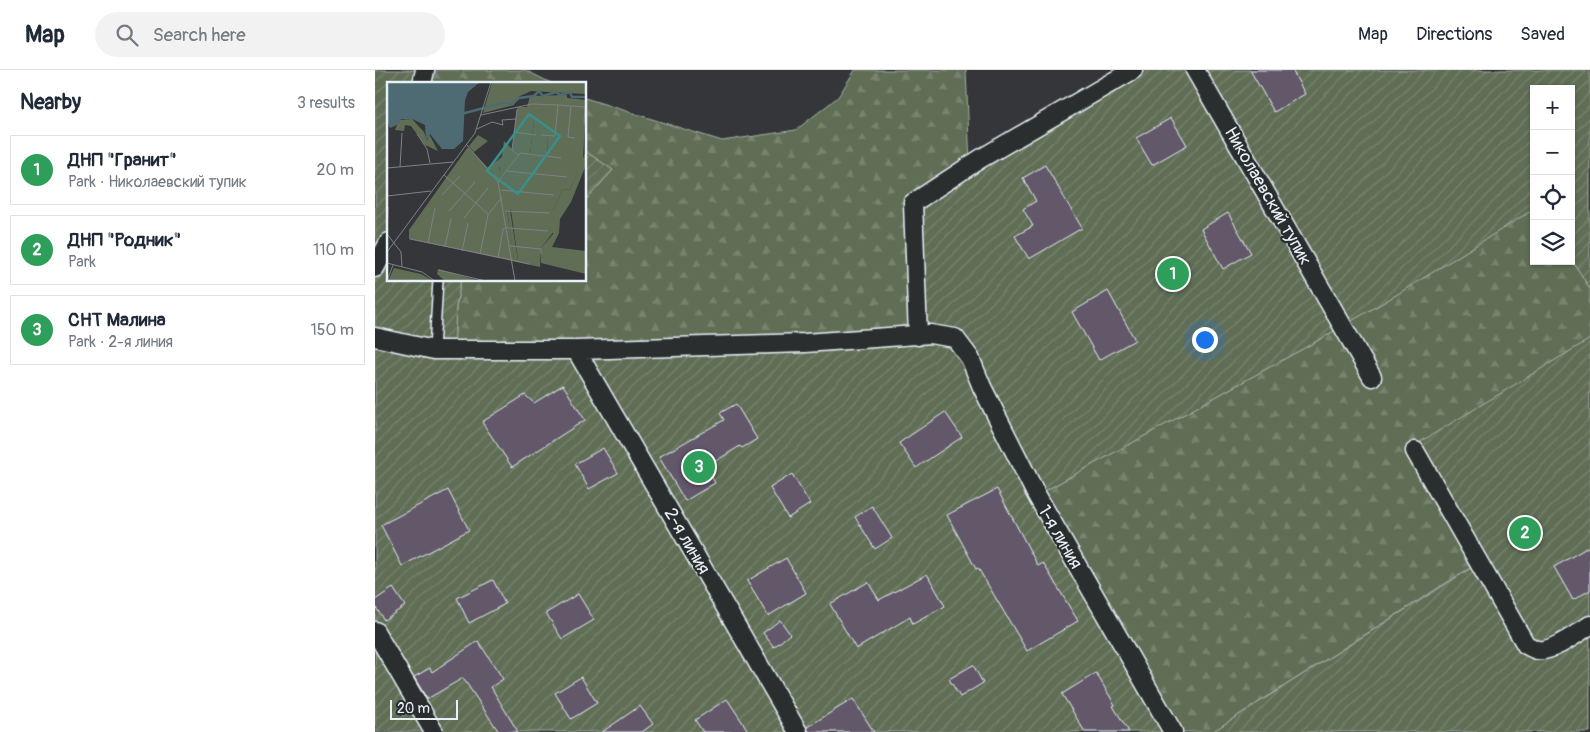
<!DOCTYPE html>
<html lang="en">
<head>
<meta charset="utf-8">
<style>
  body { margin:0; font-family:Pangolin,sans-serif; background:#f2f2f3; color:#1f2937 }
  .controls { position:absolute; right:15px; top:15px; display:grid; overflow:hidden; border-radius:0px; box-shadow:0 1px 4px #0004 }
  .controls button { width:45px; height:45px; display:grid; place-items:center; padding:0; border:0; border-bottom:1px solid #e0e1e3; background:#fff; color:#1f2937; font:25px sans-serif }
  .scale { position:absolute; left:15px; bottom:12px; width:68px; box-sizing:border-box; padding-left:5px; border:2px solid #e8f1f8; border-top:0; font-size:14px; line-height:18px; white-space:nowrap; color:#e8f1f8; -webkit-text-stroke:4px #2a2d2e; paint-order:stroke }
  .you { position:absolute; left:829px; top:269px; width:18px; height:18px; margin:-12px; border:4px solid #fff; border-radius:50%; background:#1a73e8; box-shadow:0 0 0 8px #1a73e833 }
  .badge { display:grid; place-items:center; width:32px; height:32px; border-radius:50%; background:#845c67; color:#fff; font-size:16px; font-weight:700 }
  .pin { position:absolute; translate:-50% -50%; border:2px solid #fff; box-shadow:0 1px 5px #0006 }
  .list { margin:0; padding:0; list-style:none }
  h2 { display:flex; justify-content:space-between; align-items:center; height:65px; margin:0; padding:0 20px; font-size:21px }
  h2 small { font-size:16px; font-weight:400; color:#747a83 }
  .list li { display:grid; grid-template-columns:32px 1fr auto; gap:15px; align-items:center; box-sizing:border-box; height:70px; margin:0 10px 10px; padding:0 10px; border:1px solid #e0e1e3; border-radius:0px }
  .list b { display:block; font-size:19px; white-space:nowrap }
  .list p { margin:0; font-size:16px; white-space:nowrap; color:#747a83 }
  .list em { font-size:16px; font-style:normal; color:#747a83 }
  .icon { flex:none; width:28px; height:28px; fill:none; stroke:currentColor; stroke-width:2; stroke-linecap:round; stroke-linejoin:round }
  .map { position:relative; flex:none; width:1215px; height:662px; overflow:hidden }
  header { display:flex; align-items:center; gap:30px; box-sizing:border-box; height:70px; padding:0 25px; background:#fff; border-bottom:1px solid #e0e1e3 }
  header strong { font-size:24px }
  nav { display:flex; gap:28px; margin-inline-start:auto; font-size:18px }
  .search { width:350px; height:45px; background:#f2f2f3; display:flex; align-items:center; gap:12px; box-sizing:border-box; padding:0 18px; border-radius:28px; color:#747a83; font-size:19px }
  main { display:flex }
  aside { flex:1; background:#fff }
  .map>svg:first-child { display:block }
</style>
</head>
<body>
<header>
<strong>Map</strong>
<div class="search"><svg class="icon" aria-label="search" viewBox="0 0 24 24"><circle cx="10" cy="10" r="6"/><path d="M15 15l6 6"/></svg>Search here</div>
<nav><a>Map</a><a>Directions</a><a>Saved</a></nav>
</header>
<main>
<aside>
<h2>Nearby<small>3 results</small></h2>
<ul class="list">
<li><span class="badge" style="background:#2e9e5b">1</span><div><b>ДНП &quot;Гранит&quot;</b><p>Park · Николаевский тупик</p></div><em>20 m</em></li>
<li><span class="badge" style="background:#2e9e5b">2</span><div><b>ДНП &quot;Родник&quot;</b><p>Park</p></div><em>110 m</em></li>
<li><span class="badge" style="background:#2e9e5b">3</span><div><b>СНТ Малина</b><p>Park · 2-я линия</p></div><em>150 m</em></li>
</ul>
</aside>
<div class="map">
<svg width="1215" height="662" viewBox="0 0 1215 662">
  <defs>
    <pattern id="forest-firs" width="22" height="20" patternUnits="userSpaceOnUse" patternTransform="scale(1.25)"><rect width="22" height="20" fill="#616e56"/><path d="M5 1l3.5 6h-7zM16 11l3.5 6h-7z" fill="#78836f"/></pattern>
    <pattern id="garden-furrows" width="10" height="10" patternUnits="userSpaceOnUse" patternTransform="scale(1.25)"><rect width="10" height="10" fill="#616e56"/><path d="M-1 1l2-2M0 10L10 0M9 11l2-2" fill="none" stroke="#78836f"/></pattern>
  </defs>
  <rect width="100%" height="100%" fill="#35363a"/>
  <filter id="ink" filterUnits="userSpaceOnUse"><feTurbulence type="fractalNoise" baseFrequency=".02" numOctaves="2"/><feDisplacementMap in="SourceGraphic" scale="10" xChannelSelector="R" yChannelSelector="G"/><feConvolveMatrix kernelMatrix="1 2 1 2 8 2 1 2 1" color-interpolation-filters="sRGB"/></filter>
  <g filter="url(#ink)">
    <!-- forest -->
    <path fill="url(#forest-firs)" stroke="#a4b0a7" d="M50,0h100l28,14h-131z
      M480,0h111l4,95 -53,169 -463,16 2,-43 5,-27h124v-79l28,-31 -28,-19v-53l137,43 74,-11 42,-33z
      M1159,139v52h37v-3l19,31v50l-177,108 63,117 -264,168h-37l-136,-238 278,-153 79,-46z"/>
    <!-- garden -->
    <path fill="url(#garden-furrows)" stroke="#a4b0a7" d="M0,0h50l-3,14h-33v196h72l-5,27 -2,43 463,-16 -4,-131 220,-133h457v219l-19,-31v-169h-37v120l-138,86 -79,46 -278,153 136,238h-800z
      M210,81l28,19 -28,31z
      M1215,269v393h-378l264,-167 -64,-118z"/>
    <!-- building -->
    <path fill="#62596a" stroke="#e8f1f8" d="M875,0h42l13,24 -31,18z
      M796,48l16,27 -35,20 -16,-27z
      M670,95l37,63 -53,31 -14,-23 18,-10 -10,-17 13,-8 -13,-23z
      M853,143l23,40 -28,16 -22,-40z
      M733,221l27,49 -36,20 -27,-48z
      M188,315l22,35 -73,47 -30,-45 43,-27 9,8z
      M361,334l21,35 -15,9 -2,-2 -34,21 9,16 -30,18 -26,-44 65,-37 -4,-7z
      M570,342l17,25 -46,31 -17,-25z
      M228,378l15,25 -29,16 -14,-25z
      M417,404l18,30 -22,14 -18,-30z
      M622,419l41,77 5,-3 35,58 -51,30 -49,-83 -2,1 -29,-54z
      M73,420l21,40 -67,36 -21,-41z
      M497,436l20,32 -17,11 -20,-32z
      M1215,476v44l-17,10 -19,-33z
      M411,488l20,35 -38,23 -21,-35z
      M552,504l18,32 -32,18 -3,-7 -54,32 -26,-45 38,-22 11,18z
      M118,510l12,24 -36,19 -12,-25z
      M18,518l12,18 -21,14 -9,-14v-6z
      M203,524l16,26 -32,19 -16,-26z
      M405,550l10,14 -16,13 -11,-14z
      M103,571l25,38 -12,8 27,45h-19l-36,-54 -36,21 -13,-22 16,-9 2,4z
      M598,595l10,18 -23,14 -11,-18z
      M721,603l19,32 -2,1 16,26h-44l-23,-38z
      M206,607l16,26 -26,16 -16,-26z
      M352,629l22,33h-46l-8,-12z
      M478,629l21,33h-65l-2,-5z
      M265,636l13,18 -11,8h-40z"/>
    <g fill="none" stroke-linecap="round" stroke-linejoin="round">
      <!-- lane casing -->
      <g stroke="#e8f1f8" stroke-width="12">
        <path id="lane" d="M59,280l4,-70"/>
      </g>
      <!-- street casing -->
      <g stroke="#e8f1f8" stroke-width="21">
        <path id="street" d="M820,0l177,307
          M47,14l3,-14
          M0,198l14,-26
          M543,266l-5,-133 67,-44 153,-89
          M0,267l59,13h142l229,-7 125,-9 25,4 15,20 12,29 54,107 137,238
          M201,280l222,382
          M1040,381l111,194c3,1 7,4 11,5 14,3 41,-17 53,-25
          M0,561l59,101"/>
      </g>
      <!-- lane -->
      <use href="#lane" stroke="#2a2d2e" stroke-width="9"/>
      <!-- street -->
      <use href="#street" stroke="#2a2d2e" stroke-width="18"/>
    </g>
  </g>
  <g text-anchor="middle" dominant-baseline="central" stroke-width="4.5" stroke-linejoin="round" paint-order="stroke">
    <!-- street labels -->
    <g font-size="18" fill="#e8f1f8" stroke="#2a2d2e">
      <text transform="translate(893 126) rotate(60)">Николаевский тупик</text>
      <text transform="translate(685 467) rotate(60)">1-я линия</text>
      <text transform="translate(312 471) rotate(60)">2-я линия</text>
    </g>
  </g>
  <!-- overview -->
  <g transform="translate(12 12)">
    <rect width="199" height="199" fill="#35363a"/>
    <path d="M105,0h94v12l-55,-3 -13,6 -4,8 -31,8zM25,37l12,13 3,9 2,-7 9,17 -13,-6 -14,-19 -6,-1 -1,6 -9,-1 4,-10zM147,39h8l6,15 -1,20 -17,-2zM91,53l10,6 -14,11 -5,-6zM117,59l14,14 -15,22 -4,-4 1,-7 -6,8 -7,-6 15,-11zM199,69v14l-15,37 -11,17 -1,14 -7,14 34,4v23l-45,-11v-15l12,-14v-24l10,-21 7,1zM120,128h3l8,51 -4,-2z" fill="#616e56"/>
    <path d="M180,13v3l19,2 -3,60 -13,30 -7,-1 -10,21 1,21 -13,17 -1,19 -131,-28v-9l59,-83 26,27 6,-11 -1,10 4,4 15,-22 -6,-5 5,-43h10l3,-11zM147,39h8l-1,14 7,1 -1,20 -17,-2zM124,128l7,50 -4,-1 -1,-9 -6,-39zM7,186l27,6 13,7h-46zM51,187l38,11 -31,1 -8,-7z" fill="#616e56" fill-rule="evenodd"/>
    <path d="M0,0h93l-12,10 -3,8 -2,41 -9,8h-12l-12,-15 -4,7 -1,-16 -13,-6h-11l-2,5 -9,4 -3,-6z" fill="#4e6a73"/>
    <path fill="none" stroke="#4e6a73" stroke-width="2.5" d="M74,32l42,-11 9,1 7,-6 15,-2 5,-5 4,5 13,-4 4,3 10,-3 2,5h14"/>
    <path fill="none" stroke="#7d8186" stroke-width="1" d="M184,24l-3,31 7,1M130,28l-5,40 6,5M94,33l51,-11 26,1 27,2 -1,16M90,47l15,-7 11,3 -1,-5 14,-1M126,50l23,3M30,52l10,15 3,14M154,53l14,1 3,-31M80,63l31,37 17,99M13,85l2,-34M0,86l66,-6M120,89l60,6M57,93l44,39M111,100l22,-29 41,5M114,108l53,5M55,113l18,-19M0,114l44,-5M1,125l-1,27 14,18 1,15M62,129l26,-29M118,129l45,2M77,136l24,-30M121,146l40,3M23,157l102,21M41,161l7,-35M123,164l31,3v5M58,165l6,-29M75,169l6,-28M0,170l88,-119 16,-51M93,172l8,-39 14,-18M111,176l5,-29 5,-2M125,178l17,4M0,181l35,9 13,9M52,188l47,11M0,199l6,-16"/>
    <path fill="#3a8f8a" fill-opacity="0.15" stroke="#3a8f8a" stroke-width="2.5" d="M142,32l31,22 -42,58 -31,-23z"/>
    <rect width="199" height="199" fill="none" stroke="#e8f1f8" stroke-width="2.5"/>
  </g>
</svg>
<div class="controls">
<button>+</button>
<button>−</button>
<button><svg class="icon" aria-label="locate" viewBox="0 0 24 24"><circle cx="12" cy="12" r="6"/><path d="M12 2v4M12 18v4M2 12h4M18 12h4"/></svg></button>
<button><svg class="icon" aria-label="layers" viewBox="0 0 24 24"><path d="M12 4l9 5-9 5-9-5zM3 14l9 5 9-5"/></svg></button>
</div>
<div class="scale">20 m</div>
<div class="you"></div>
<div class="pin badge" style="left:798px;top:204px;background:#2e9e5b">1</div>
<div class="pin badge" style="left:1150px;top:463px;background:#2e9e5b">2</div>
<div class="pin badge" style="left:324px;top:397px;background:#2e9e5b">3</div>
</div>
</main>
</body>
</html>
